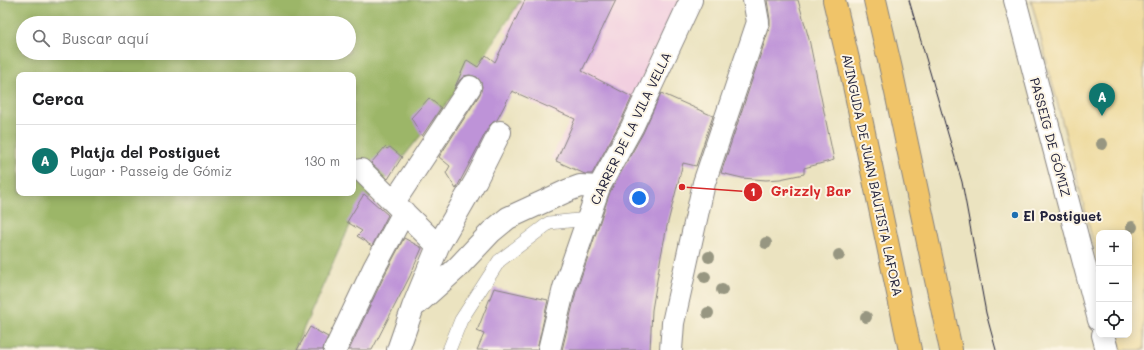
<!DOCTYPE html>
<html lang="es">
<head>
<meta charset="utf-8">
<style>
  body { margin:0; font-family:Mali,sans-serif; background:#f2f2f2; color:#202124 }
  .controls { position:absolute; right:12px; bottom:12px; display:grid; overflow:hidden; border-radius:8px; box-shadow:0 2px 10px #0003 }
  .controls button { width:36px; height:36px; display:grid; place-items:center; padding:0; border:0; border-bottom:1px solid #e0e0e0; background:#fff; color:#202124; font:20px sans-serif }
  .you { position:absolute; left:639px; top:198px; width:14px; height:14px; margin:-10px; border:3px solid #fff; border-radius:50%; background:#1a73e8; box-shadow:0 0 0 6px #1a73e833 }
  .badge { display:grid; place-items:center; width:26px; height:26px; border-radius:50%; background:#0f766e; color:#fff; font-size:13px; font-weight:700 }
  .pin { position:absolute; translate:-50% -33px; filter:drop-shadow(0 1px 2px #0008) }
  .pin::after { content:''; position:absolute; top:21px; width:14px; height:12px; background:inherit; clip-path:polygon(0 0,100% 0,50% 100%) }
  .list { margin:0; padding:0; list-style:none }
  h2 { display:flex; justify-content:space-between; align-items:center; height:52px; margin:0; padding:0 16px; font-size:17px }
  h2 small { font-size:13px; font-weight:400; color:#757577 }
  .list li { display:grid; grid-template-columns:26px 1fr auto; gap:12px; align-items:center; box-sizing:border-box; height:72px; padding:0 16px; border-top:1px solid #e0e0e0 }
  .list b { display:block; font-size:15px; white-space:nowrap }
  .list p { margin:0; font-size:13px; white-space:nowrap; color:#757577 }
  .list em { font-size:13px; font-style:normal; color:#757577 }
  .icon { flex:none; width:22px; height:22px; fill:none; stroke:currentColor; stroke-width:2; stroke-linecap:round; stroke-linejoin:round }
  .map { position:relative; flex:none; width:1144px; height:350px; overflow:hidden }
  .search { position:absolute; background:#fff; box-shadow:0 2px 10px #0003; left:16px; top:16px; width:340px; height:44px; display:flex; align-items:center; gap:10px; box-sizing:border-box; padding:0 14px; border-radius:22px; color:#757577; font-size:15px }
  .panel { position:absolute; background:#fff; box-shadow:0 2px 10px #0003; left:16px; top:72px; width:340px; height:124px; border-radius:8px }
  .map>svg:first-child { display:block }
</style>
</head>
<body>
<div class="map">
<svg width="1144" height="350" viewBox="0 0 1144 350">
  <rect width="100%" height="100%" fill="#fcf5e5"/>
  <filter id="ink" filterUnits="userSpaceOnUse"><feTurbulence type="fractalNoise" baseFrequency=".025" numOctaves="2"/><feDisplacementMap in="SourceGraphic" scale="8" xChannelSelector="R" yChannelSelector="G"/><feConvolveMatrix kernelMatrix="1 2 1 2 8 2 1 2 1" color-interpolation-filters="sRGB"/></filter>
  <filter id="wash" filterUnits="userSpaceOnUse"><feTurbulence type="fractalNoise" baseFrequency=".012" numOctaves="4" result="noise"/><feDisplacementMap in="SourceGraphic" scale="16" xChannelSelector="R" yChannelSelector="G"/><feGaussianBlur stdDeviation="0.9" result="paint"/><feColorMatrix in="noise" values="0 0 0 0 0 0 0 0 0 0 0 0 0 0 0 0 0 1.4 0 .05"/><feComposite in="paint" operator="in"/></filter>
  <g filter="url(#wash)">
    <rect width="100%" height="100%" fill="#ebe3c0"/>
    <!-- built -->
    <path fill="#f2cfe0" d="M520,0h162l-88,178 -43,-20 19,-37 -40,-19 19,-40 -12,-11 -32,-19z"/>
    <!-- forest -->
    <path fill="#9cb667" stroke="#5f6c51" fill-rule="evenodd" d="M0,0h521l-38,58 -131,163 -58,129h-294zM23,23h326v30h-326zM19,75h334v118h-334z"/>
    <!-- sand -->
    <path fill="#eeda9e" stroke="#887e6c" d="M1031,0h113v350h-23l-4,-15h12v-102h-30v32z"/>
    <g id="blocks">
      <!-- building -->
      <path fill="#be93d8" d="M525,0h91l-34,71 50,26 -11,24 -29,53h-7l-29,-13 19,-42 -63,-28 -15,29 -4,2 -4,4 -33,63 -10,-16 4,-7 -11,-9 41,-63 2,-7 -1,-5 -4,-5 -7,-2 -6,1 -4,4 -6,9 13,-29 11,7 8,-12 9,7z
        M767,0h31l11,39 25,121 -30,8v6l-24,5 -14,1 -24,-2 -21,-5 49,-147v-6z
        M661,93l52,23 -17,50 -13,-3 -16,63 -6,30 -9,54 -2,40h-88l14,-58 34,-100 33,-59z
        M429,98l12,10 -19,28 -11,-18z
        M385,147l2,2 3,-2 12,10 -14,22 -17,-16z
        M364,194l24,21 -16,31 -5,-3v-1l-10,-6 5,-5 -15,-9z
        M404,238l18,10 -12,28 -38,74h-23l36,-76z
        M494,288l54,12 -11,50h-60l7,-16 -7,-3z
        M310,327l18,10 -4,8 -1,5h-26z"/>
    </g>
  </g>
  <g filter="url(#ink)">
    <use href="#blocks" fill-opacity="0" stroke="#86827e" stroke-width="1"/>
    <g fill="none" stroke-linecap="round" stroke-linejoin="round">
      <!-- lane casing -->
      <g stroke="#86827e" stroke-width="14">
        <path id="lane" d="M449,350l12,-30 38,-59 50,-38 39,-4"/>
      </g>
      <!-- street casing -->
      <g stroke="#86827e" stroke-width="24">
        <path id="street" d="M1015,0l84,320
          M361,170l77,76
          M394,202l76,-115
          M417,304l39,-35 35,-37 17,-14 61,-28 11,-4 19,1
          M1103,335l4,15
          M335,350l39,-82 30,-56
          M398,350l15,-43 25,-61 38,-66 24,-48
          M549,350l15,-62 35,-101 33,-60 59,-127
          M671,350l2,-27 31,-140 54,-161 -4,-22"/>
      </g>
      <!-- primary casing -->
      <g stroke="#86827e" stroke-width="24">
        <path id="primary" d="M834,0l18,76 58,274
          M875,0l16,69 60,281"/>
      </g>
      <!-- lane -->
      <use href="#lane" stroke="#fff" stroke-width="13"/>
      <!-- street -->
      <use href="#street" stroke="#fff" stroke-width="22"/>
      <!-- primary -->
      <use href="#primary" stroke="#f0c469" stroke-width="22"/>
      <!-- tram -->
      <path stroke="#22223b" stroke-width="1" d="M909,0l53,182 24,131 10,37"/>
    </g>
    <!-- trees -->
    <g fill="#979681">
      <circle cx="1102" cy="144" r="6"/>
      <circle cx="1132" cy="227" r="6"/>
      <circle cx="766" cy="243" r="6"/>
      <circle cx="839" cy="255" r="6"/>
      <circle cx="709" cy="257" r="6"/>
      <circle cx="705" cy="277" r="6"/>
      <circle cx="722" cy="290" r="6"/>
      <circle cx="708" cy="313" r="6"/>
      <circle cx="866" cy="317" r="6"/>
    </g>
  </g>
  <!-- markers -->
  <circle fill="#1f6fb2" stroke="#fcf5e5" stroke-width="1.5" cx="1015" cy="215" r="4"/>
  <g text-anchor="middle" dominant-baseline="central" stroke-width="4" stroke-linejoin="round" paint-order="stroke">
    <!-- street labels -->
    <g font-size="13" fill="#22223b" stroke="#fcf5e5">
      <text transform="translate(630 128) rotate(-64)">CARRER DE LA VILA VELLA</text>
      <text transform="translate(1051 137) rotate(75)">PASSEIG DE GÓMIZ</text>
      <text transform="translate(873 175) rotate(78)">AVINGUDA DE JUAN BAUTISTA LAFORA</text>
    </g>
    <!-- poi labels -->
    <g font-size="13" font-weight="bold" fill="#22223b" stroke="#fcf5e5" text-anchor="start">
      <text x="1023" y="215">El Postiguet</text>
    </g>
  </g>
  <!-- callouts -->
  <path fill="none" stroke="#d62828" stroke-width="1.5" d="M682 187L753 192"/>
  <g fill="#d62828" stroke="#fcf5e5" stroke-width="1.5">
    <circle cx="682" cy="187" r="4"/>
    <circle cx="753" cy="192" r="10"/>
  </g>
  <g font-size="12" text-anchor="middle" font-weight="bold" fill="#fff">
    <text x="753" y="196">1</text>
  </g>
  <g font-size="14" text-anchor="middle" font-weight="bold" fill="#d62828" stroke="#fcf5e5" stroke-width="4" stroke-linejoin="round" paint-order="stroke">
    <text x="811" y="196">Grizzly Bar</text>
  </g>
</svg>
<div class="controls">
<button>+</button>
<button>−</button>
<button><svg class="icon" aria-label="locate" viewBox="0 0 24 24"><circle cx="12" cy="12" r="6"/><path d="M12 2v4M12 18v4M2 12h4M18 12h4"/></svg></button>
</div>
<div class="you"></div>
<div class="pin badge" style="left:1102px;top:116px">A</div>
<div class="search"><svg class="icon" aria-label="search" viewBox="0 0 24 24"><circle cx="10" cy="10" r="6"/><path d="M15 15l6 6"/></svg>Buscar aquí</div>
<section class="panel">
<h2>Cerca<small></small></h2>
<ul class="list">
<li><span class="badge">A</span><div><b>Platja del Postiguet</b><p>Lugar · Passeig de Gómiz</p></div><em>130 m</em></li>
</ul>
</section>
</div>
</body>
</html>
